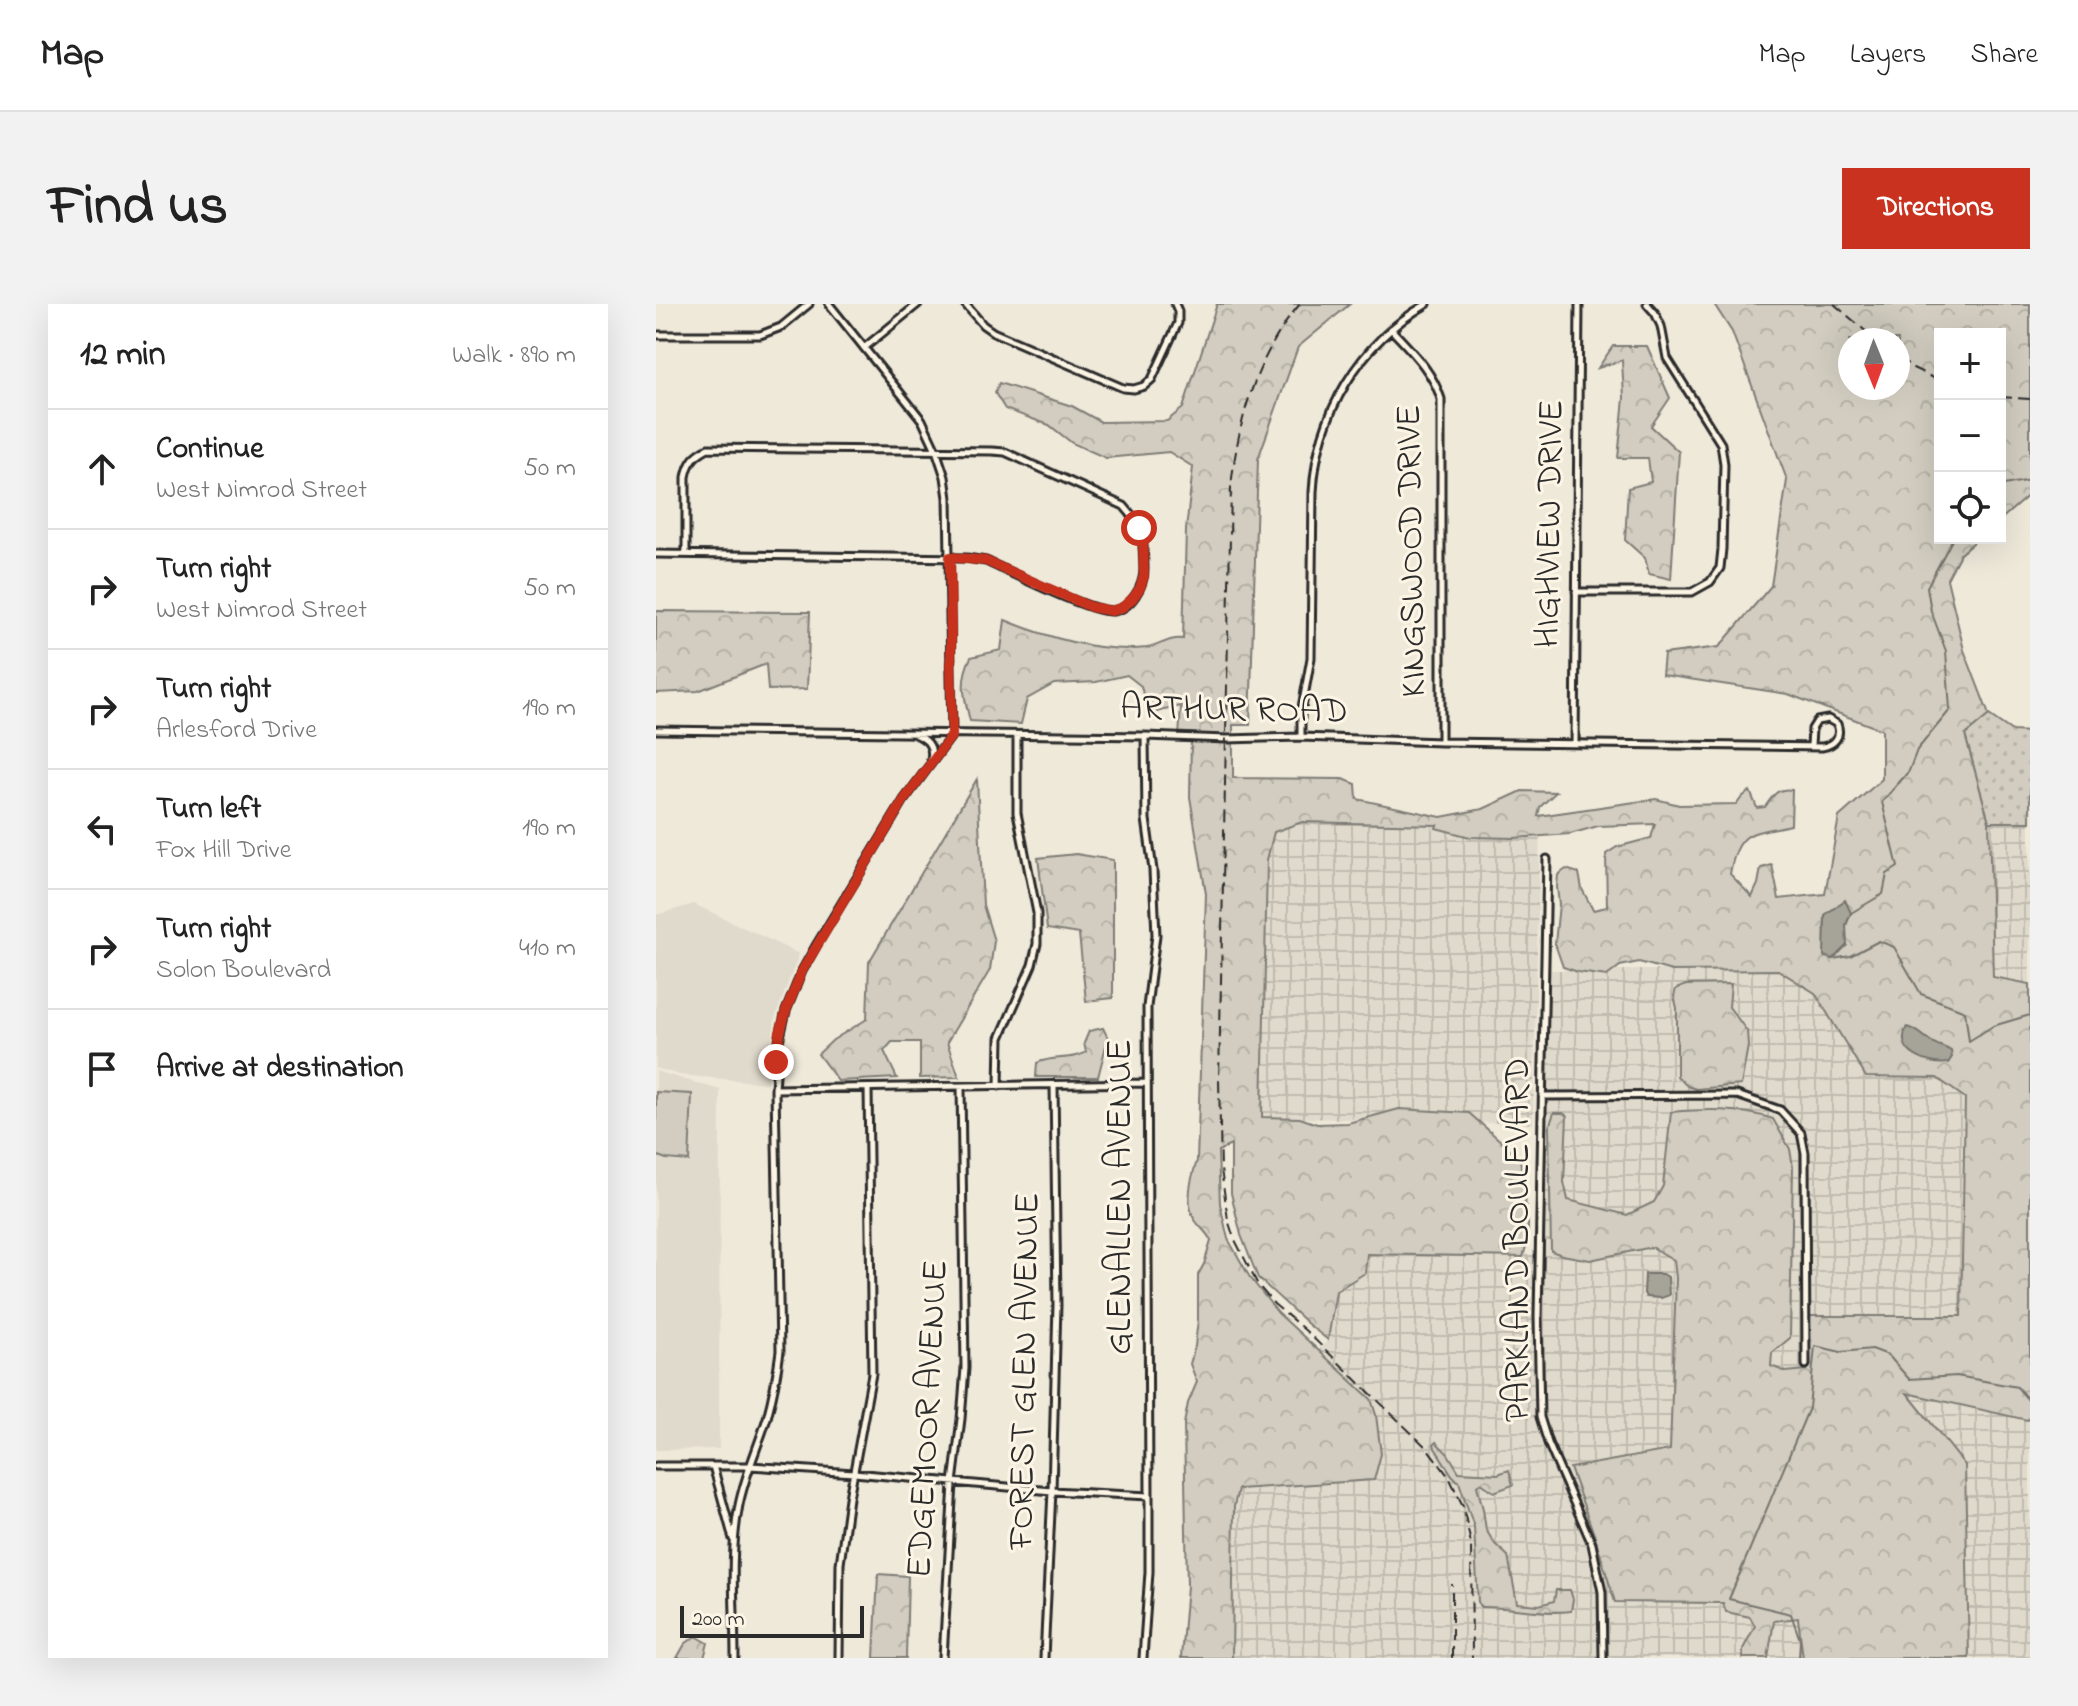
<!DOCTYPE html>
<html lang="en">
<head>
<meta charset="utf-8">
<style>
  body { margin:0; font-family:"Indie Flower",sans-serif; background:#f2f2f2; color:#222 }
  .controls { position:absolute; right:24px; top:24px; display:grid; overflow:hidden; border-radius:0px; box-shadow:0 8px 32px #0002 }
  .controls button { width:72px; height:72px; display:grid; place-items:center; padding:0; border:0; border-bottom:2px solid #e0e0e0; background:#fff; color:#222; font:40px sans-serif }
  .compass { position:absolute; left:1182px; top:24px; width:72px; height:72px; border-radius:50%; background:#fff; box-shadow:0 8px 32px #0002; rotate:179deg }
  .scale { position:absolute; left:24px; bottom:20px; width:184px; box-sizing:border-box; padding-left:8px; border:4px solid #2b2b2b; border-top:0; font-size:22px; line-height:28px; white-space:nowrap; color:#2b2b2b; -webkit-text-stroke:6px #fcf5e5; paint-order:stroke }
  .stop { position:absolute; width:24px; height:24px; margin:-18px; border:6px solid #c8321e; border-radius:50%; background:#fff }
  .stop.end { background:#c8321e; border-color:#fff; box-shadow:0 2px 8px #0008 }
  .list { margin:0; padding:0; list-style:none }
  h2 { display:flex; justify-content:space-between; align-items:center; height:104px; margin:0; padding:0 32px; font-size:34px }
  h2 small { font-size:26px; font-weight:400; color:#767676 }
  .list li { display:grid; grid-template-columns:52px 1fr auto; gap:24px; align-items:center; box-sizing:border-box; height:120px; padding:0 32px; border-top:2px solid #e0e0e0 }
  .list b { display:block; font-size:30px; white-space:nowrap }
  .list p { margin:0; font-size:26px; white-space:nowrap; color:#767676 }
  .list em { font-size:26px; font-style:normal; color:#767676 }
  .icon { flex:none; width:44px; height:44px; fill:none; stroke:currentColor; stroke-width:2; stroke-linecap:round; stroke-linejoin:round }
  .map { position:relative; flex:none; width:1374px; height:1354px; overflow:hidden; border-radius:0px }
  header { display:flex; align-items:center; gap:48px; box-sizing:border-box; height:112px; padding:0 40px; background:#fff; border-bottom:2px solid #e0e0e0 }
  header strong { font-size:38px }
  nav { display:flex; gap:44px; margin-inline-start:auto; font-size:28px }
  .intro { display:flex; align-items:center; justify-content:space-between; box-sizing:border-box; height:192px; padding:0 48px }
  h1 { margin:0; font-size:56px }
  .button { padding:20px 36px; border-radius:0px; background:#c8321e; color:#fff; font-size:28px; font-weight:700 }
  main { display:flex; gap:48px; padding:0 48px }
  aside { flex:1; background:#fff; border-radius:0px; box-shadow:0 8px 32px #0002 }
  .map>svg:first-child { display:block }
</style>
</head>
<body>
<header>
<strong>Map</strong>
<nav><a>Map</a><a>Layers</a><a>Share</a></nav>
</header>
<div class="intro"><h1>Find us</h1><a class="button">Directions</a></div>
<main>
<aside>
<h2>12 min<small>Walk · 890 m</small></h2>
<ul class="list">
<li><svg class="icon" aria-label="ahead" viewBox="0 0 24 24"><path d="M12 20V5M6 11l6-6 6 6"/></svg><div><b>Continue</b><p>West Nimrod Street</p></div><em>50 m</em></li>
<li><svg class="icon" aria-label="right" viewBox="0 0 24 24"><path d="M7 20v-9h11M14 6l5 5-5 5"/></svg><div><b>Turn right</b><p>West Nimrod Street</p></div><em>50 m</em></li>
<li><svg class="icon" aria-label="right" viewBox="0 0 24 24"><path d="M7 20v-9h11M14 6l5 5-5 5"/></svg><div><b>Turn right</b><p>Arlesford Drive</p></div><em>190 m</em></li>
<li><svg class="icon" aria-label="left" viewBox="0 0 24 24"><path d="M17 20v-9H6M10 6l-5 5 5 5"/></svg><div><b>Turn left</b><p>Fox Hill Drive</p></div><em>190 m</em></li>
<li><svg class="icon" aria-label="right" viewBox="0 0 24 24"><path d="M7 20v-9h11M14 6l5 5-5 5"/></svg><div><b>Turn right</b><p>Solon Boulevard</p></div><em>410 m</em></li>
<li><svg class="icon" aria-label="arrive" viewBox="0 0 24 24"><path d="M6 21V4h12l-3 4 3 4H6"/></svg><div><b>Arrive at destination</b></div></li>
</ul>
</aside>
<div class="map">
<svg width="1374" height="1354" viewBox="0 0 1374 1354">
  <defs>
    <pattern id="industrial-grid" width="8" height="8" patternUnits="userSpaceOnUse" patternTransform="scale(2)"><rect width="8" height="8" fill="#e0dacc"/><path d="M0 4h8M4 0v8" fill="none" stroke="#c0bbaf"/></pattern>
    <pattern id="grass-dots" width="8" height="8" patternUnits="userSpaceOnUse" patternTransform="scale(2)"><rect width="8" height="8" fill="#d2cdc0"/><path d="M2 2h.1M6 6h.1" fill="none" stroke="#b4b0a5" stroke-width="1.8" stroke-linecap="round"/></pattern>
    <pattern id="forest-crowns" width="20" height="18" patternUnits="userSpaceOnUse" patternTransform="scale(2)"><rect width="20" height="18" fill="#d2cdc0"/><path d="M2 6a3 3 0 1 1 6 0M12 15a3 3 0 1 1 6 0" fill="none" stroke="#b4b0a5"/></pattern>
  </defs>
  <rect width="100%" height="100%" fill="#efe9da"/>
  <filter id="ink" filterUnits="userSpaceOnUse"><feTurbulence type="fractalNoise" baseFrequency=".0125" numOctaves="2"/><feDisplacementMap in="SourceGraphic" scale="16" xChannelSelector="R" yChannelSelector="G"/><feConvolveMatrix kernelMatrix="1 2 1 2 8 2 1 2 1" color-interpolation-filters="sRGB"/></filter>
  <g filter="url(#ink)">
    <!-- built -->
    <path fill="#e0dacc" d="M38,600l105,50 -24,64 -8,65 -87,-8 -24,-7v-153z
      M0,767l64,19 -1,359 -63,1z"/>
    <!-- industrial -->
    <path fill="url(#industrial-grid)" d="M612,517l272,6 -7,297 -272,-7z
      M1333,518h41v162l-37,-7z
      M888,666h234l37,23 51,84 71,1 28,20 -4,219 -156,-1 101,76 121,28 3,-3v241h-801l5,-152 4,-17 137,-10 6,-25 -10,-55 -52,-49 9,-10 8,-49 29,-18 1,-19 173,1z"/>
    <!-- grass -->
    <path fill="url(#grass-dots)" stroke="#7e7c76" stroke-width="2" d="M1333,411l23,16 18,1v90h-41l-24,-87z"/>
    <!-- forest -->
    <path fill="url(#forest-crowns)" stroke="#7e7c76" stroke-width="2" fill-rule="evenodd" d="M561,0h133l-52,43 -40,112 -8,266h-17v53l110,1 13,5 1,15 84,18 42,-8 39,-18 34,1 -16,15 -2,9 118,-17 23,6 58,-1 5,-7 8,-6 7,17 8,-1c8,-11 12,-20 27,-17l-1,35c-39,9 -53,3 -61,49l22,23 6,-13 3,-16 11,-3 7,34 46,-5 14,-77 43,-38v-49l-94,-36 -126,-19 2,-21 55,-7 52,-61 16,-106 -55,-148 -18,-28h316v190l-30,26v-186h-60v204h39l-19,16 -13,25 17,71 25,65 -24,20 24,87 4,155 37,7v433l-3,3 -120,-27 58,72 4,193h-166l-5,-40 -24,3 -6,37h-25v-9l12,-23 -5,-9 -24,-5 -3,-9 -108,-1 -20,-65 -25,-69 100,-18 6,-172 -2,-18 -22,-13 -62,13 -28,-5 -11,-4 -2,-124 5,-14h9l4,3 -3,66 4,18 59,15 27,-13 9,-16 8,-74c35,-3 68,-4 102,7l17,30 3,18 -3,171 -18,15 -1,13 15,6 20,-2 -1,-54h156l4,-218 -28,-20 -71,-1 -51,-84 -37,-23 -106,1 -33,-9 -19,4 -13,10 -29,-4 -15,-5 -8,-23 4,-40 -2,-17 1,-12 8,-6 13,4 3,16 11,21 14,-3 -1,-53 11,-7 34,-9 4,-14 -57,2 -28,8 -56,4 -44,-1 -34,-9 1,-3 -135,-3 -28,10 -7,28 -5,257 38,1 17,6 31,-1 51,-14 70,4 51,45 8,66v15l-5,18 -156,-3 -2,19 -29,18 -8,49 -19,-15 -51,-47 -17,-43 -10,-42v-48l-13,6 2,53 8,35 21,37 29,37 93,86 5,16 5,39 -7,26 -136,9 -4,17 -2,152h-51l6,-72 -3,-162 4,-21 9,-21 -7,-18 5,-18 3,-27v-44l6,-11 7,-23c-4,-9 -11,-13 -16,-21 -10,-16 -4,-42 2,-59l9,-267 -16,-97 1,-59 -12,-1 2,-31 -33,8 -7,-28 -14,-11 -31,7 -42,2 -27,15 -6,25 -51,-3c-6,-25 -11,-40 1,-64l30,-7 4,-30c44,18 94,33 142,28 13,-2 22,-11 36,-9l3,-109 7,-63 -24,-15 -63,6 -34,-15 -23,-18 -44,-16 -10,-16 4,-10 73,23 29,16 66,-1 16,-13zM1194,36h48v48h-48zM1195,609l-5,12 -21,31v-41z
      M957,42h34l23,52 -19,28 28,26 -8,127 -22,-5 -4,-16 -20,-18 3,-52 23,-6 -3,-24h-30l6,-60 -2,-38 -24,8z
      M0,307l154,1 -3,77 -39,1 -2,-26 -68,27 -42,2z
      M321,475l6,126 11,36 -4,29 -43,72 12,35 -39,1v-36h-28l-8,9 13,27 -59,3 -20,-27 15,-14 34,-21 2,-57z
      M420,550l37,6v138l-27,3 -7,-67 -32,-5 -9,-71z
      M1075,680l-2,23 18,24 1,15 -7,39 -45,4 -9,-3 -10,-10v-68l-3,-12 2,-7 10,-4z
      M447,724l5,10 -10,39h-62l1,-14c16,-8 34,-2 49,-11l-2,-9 5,-12z
      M780,1138l12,12 11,18 39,2 11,-4 4,15 -19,7 -13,-9 -4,3 6,23 3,21 9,14 13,12 9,47 22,2 15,-4 2,-11h14l3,9 -2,12c-30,4 -60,-5 -90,-4l-3,-5 -4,-75 -15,-45 -7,-7 -17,-27 -1,-4z
      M222,1270l30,2 -2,82h-32z
      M40,1332l12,7 -4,15h-27l8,-14z"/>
    <!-- pitch -->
    <path fill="#d2cdc0" stroke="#7e7c76" stroke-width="2" d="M0,788l36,2 -3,67 -23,-2 -10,-4z"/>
    <!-- water -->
    <path fill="#a6a399" stroke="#75736d" stroke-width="2" d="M1189,596l6,13 -5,12 1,20 -14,14 -9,-3 1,-41z
      M1251,723c11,2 15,9 25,15 6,4 13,5 19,9l1,6 -4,6c-20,3 -55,-11 -41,-36z
      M989,970h18l5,3 1,18 -8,3 -15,-1 -2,-4z"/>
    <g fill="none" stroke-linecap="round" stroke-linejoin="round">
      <!-- stream -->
      <path stroke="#75736d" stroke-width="2" d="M1344,185l4,-4 26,-5
        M1195,609l32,-19 4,-20 11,-7 -16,-65 27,-31 8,-21 33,-40 -4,-59 -15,-40 -4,-24 26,-49
        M1177,655l17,-3 29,-15 15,6 27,47 44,17 4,30 24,-15 37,-11
        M1143,1354l1,-18 -9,-26 -62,-15 80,-191 6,-62 26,6 31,-3 16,6 21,24 48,-3 60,11 12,14 1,-1"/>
      <!-- street casing -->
      <g stroke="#2b2b2b" stroke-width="11">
        <path id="street" d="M173,0l93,116 14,30 9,27 3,21 4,237
          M309,0l18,21 10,7 130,56 11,1 10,-3 8,-7 26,-56v-12l-3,-7
          M735,25c20,22 41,41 50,70v343
          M0,31h104l21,-8 28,-23
          M208,44l54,-44
          M0,250l311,4 19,3c24,11 105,52 127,50 18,-2 31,-25 31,-42 -1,-29 1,-40 -20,-63l-119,-54 -13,-1 -284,-3c-13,7 -19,13 -22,29v77
          M920,288h116l18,-10 10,-14 2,-19 2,-85 -3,-20 -54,-86 -6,-32 -6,-13 -8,-9
          M0,426l489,6 82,3 74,-2 140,5 381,5c12,-2 20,-10 15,-23l-9,-5 -11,2 -5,8 -1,17
          M259,430c12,5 19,12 16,25
          M645,433v-24l10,-55 2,-166c4,-78 46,-149 114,-188
          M919,440l4,-440
          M891,555l-9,458 2,100 8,26 44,101 10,48 1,66
          M343,782l1,-48 32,-73 5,-21v-31l-20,-100v-78
          M119,785l371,-6
          M887,792l194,-1 43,15 21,23 4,20 1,212
          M0,1162h94l104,7 198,18 97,5
          M57,1162l20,73
          M79,1354c0,-50 -6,-103 4,-153 6,-30 19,-58 28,-87 6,-22 10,-44 13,-67l-5,-262 3,-43 8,-35 16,-40 15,-27 87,-144 48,-65
          M183,1354l1,-94 9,-66 23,-124 -4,-286
          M287,1354l10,-175 8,-64 4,-51 -4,-281
          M388,1354l8,-167 5,-187 -3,-219
          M487,1354l6,-86v-76l-2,-489 9,-72 -3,-65 -7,-51 -1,-83"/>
      </g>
      <!-- street -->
      <use href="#street" stroke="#fcf5e5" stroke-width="5"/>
      <!-- rail -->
      <path stroke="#2b2b2b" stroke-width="2" stroke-dasharray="12 6" stroke-linecap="butt" d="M644,0c-44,52 -62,117 -69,183l-12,593 2,89 7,51 6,18 24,47 16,19 33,28 121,117 21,28 14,29 8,38 1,114
        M1178,0l42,36
        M1242,53l15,11 27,13
        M1344,93l30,2
        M796,1354v-74"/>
    </g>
  </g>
  <g fill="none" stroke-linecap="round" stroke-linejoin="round" filter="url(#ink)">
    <!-- route -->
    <path stroke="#c8321e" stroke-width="10" d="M120,758l4,-29 6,-22 16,-40 102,-171 48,-65 -2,-178 36,4 105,46 21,4 11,-4 10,-9 7,-10 4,-12 -1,-38 -4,-10"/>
  </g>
  <g text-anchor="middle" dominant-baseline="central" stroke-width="6" stroke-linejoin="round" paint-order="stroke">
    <!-- street labels -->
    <g font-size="36" fill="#2b2b2b" stroke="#fcf5e5">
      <text transform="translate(895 220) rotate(-89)">HIGHVIEW DRIVE</text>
      <text transform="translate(757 247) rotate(-91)">KINGSWOOD DRIVE</text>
      <text transform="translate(578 407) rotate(1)">ARTHUR ROAD</text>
      <text transform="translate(465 893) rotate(-90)">GLENALLEN AVENUE</text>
      <text transform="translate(863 936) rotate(-90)">PARKLAND BOULEVARD</text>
      <text transform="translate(370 1067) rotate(-89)">FOREST GLEN AVENUE</text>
      <text transform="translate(273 1115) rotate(-87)">EDGEMOOR AVENUE</text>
    </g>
  </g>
</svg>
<div class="controls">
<button>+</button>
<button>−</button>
<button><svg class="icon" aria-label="locate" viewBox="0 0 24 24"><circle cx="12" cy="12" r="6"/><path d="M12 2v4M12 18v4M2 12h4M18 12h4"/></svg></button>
</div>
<svg class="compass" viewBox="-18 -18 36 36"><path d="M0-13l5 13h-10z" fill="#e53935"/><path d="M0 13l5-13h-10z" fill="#767676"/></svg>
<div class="scale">200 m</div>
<div class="stop" style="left:483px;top:224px"></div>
<div class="stop end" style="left:120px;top:758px"></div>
</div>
</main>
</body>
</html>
